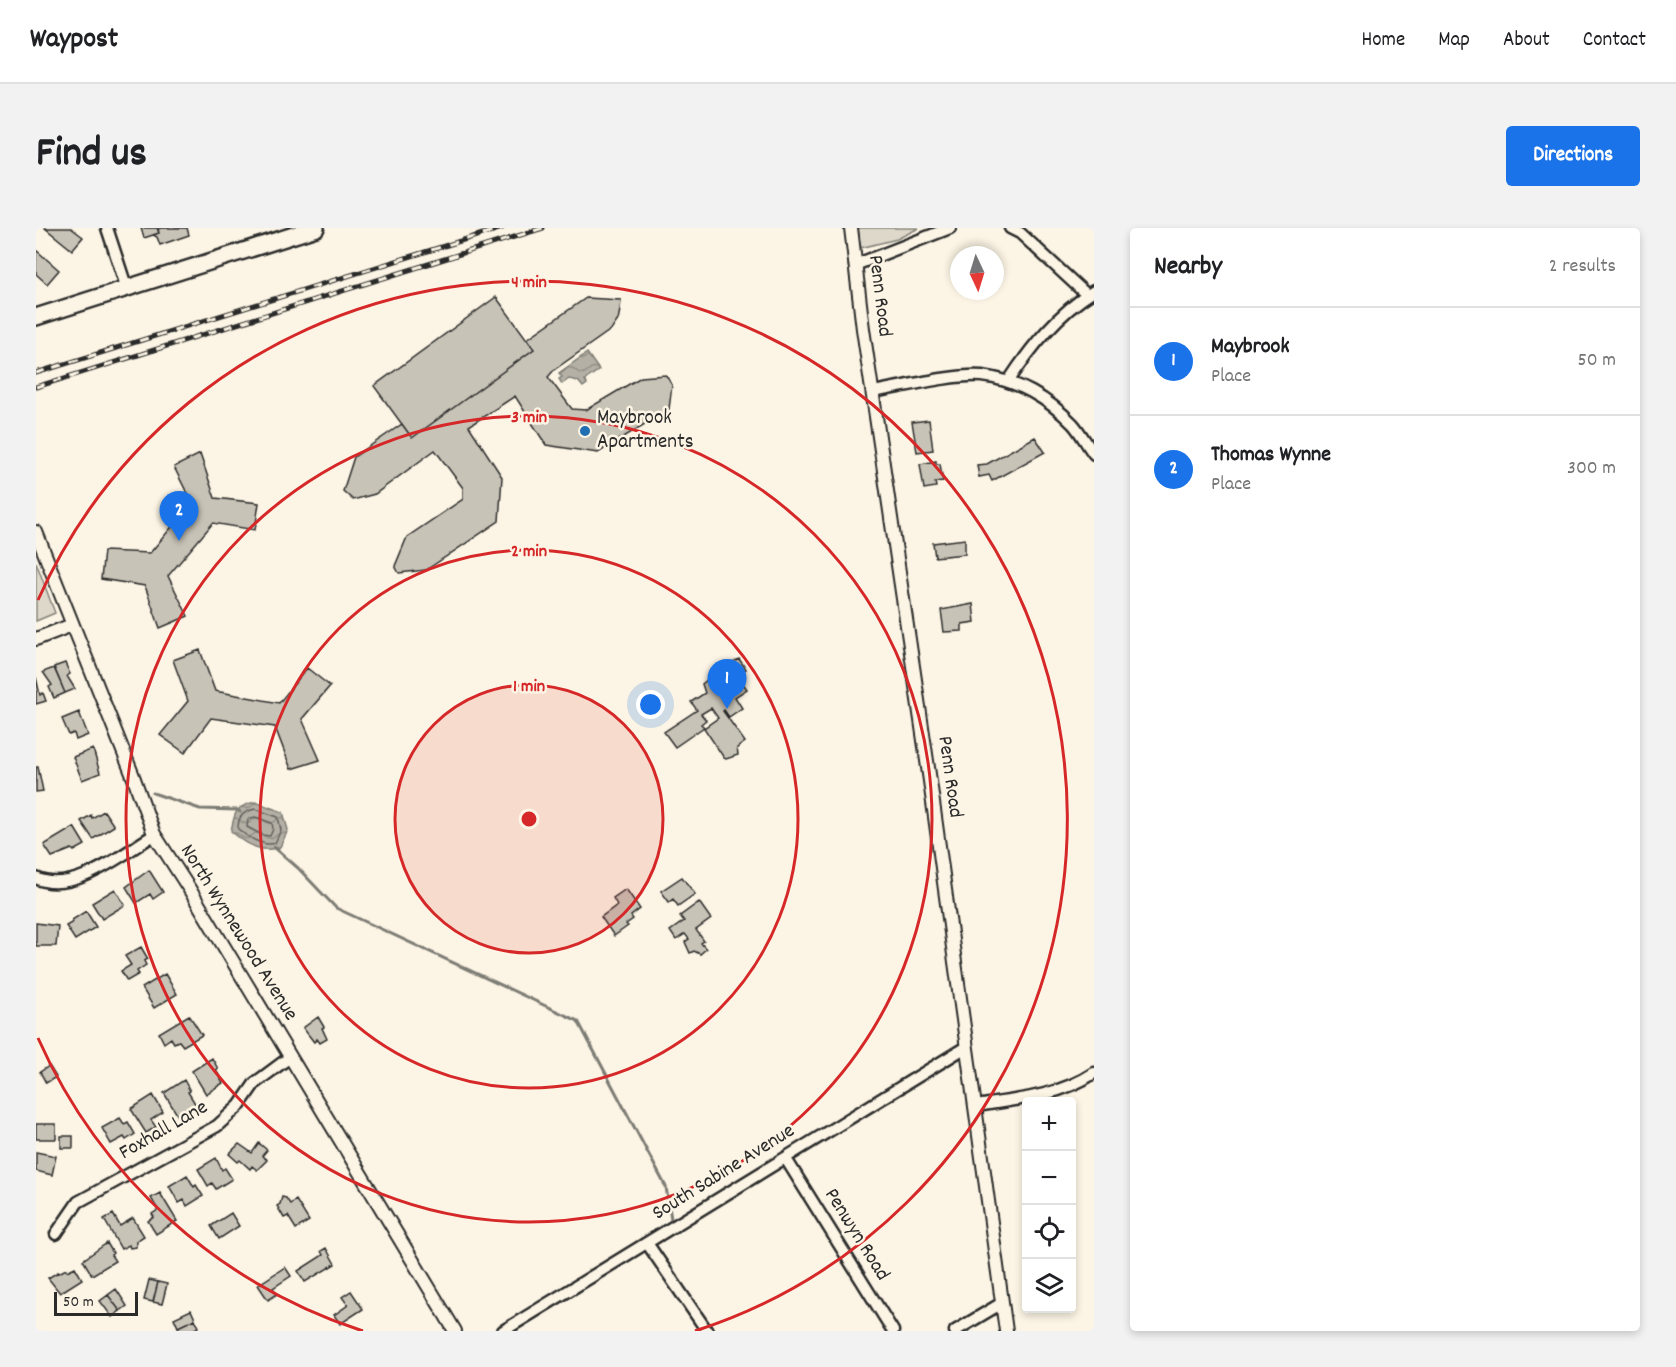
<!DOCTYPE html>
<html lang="en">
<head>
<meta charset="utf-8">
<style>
  body { margin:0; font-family:Dekko,sans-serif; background:#f2f2f2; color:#202124 }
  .controls { position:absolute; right:18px; bottom:18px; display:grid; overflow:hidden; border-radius:6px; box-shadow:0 3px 9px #0003 }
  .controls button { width:54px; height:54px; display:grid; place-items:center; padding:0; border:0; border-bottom:2px solid #e0e0e0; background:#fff; color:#202124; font:30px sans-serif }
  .compass { position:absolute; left:914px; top:18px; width:54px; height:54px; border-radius:50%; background:#fff; box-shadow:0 3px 9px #0003; rotate:176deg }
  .scale { position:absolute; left:18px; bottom:15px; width:84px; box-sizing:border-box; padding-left:6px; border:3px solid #2b2b2b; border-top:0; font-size:16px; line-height:21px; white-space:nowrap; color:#2b2b2b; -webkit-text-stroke:4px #fcf5e5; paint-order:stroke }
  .you { position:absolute; left:615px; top:477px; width:21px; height:21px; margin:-15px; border:4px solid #fff; border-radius:50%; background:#1a73e8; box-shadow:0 0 0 9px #1a73e833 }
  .badge { display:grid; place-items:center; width:39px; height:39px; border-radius:50%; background:#1a73e8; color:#fff; font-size:20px; font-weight:700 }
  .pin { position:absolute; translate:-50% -50px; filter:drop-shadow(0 2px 3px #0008) }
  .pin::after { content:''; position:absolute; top:32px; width:21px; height:18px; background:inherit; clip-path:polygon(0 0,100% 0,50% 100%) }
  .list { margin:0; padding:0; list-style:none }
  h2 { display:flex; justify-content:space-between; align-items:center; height:78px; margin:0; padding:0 24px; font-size:26px }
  h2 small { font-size:20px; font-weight:400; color:#757577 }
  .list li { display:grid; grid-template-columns:39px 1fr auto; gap:18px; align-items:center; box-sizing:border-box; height:108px; padding:0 24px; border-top:2px solid #e0e0e0 }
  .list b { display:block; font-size:22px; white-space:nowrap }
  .list p { margin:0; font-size:20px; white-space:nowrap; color:#757577 }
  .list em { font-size:20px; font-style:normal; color:#757577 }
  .icon { flex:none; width:33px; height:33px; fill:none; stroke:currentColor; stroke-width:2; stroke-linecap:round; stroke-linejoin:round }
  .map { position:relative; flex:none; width:1058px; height:1103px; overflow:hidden; border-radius:6px }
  header { display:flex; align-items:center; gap:36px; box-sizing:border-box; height:84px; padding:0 30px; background:#fff; border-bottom:2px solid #e0e0e0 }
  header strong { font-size:28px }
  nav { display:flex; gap:33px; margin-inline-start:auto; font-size:21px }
  .intro { display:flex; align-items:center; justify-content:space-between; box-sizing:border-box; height:144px; padding:0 36px }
  h1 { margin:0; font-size:42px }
  .button { padding:15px 27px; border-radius:6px; background:#1a73e8; color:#fff; font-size:21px; font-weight:700 }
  main { display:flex; gap:36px; padding:0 36px }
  aside { flex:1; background:#fff; border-radius:6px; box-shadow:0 3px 9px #0003 }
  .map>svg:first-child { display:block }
</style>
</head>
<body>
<header>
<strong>Waypost</strong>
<nav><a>Home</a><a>Map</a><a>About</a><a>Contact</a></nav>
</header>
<div class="intro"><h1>Find us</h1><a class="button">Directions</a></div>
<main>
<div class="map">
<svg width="1058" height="1103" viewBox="0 0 1058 1103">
  <defs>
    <pattern id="water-waves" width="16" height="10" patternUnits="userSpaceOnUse" patternTransform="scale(1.5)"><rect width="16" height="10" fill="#b4b0a5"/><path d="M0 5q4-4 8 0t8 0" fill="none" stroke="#938f87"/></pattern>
  </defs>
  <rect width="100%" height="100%" fill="#fcf5e5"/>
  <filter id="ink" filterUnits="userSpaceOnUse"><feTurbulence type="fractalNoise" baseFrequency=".0167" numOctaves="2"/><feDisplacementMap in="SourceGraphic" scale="12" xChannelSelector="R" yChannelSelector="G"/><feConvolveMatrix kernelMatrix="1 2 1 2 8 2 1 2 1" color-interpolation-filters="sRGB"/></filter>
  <g filter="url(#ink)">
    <!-- green -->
    <path fill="#ded8ca" stroke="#84827a" stroke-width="1.5" d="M822,0h61l-22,11 -37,9z
      M0,334l19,51 -19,8z"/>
    <!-- water -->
    <path fill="url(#water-waves)" stroke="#7d7b74" stroke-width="1.5" d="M551,125l12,17 -14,10 2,4 -4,3 -5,-6 -9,-2 -7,5 -3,-5 3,-2 -3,-4z
      M219,574l28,10 5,18 -8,17c-18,7 -35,-3 -49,-16 4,-20 4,-24 24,-29z"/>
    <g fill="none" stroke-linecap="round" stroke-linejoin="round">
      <!-- shore -->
      <path stroke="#62605c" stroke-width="1.5" d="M219,581l23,8 3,13 -6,13c-12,4 -28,-6 -37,-14 0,-13 5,-17 17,-20z
        M219,589l17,6 1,6 -3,7 -8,-1 -15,-8 1,-8z"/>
      <!-- stream -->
      <path stroke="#7d7b74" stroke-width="3" d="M117,565l47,16 38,1 2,2
        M238,619l24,21 38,40 242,113 88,166 5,32"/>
    </g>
    <!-- building -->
    <path fill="#c8c3b7" stroke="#2b2b2b" stroke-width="1.5" d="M9,0h26l12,9 -11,13z
      M105,0h16l2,5 -15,5z
      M125,0h26l2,7 -29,10 -3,-8 -4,-2 6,-2 -1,-4z
      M0,22l23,20 -12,14 -11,-10z
      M460,69l38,52 -122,89 -38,-52z
      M550,70l35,2 -1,10 -2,10 -6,9 -58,41 -6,7 24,32 14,1 55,-33 25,-2 6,10 -3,24 -71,44 -52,-8 -31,-49 -46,30 33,51 -3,44 -73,49 -27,3 -4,-7 12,-29 56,-38v-11l-28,-38 -60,44 -22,6 -10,-9 11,-34 48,-33 10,14 122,-89 -7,-10z
      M893,192l4,30 -16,2 -5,-30z
      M999,209l10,15 -53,29 -3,-6 -10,2 -2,-12 10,-1z
      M164,226l15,44 44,5 -4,27 -42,-7 -45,53 20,40 -28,12 -15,-42 -44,-7 3,-28 46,2 42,-50 -18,-36z
      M900,233v3h4l3,17 -8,1 1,5 -12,2 -4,-25z
      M929,311v15l-30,3 -2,-14z
      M937,376l2,18 -13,2v7l-18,1 -3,-22z
      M164,422l15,41 64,12 28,-35 23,18 -28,33 18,41 -29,9 -16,-42 -64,-9 -26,35 -25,-18 28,-34 -15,-41z
      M703,431l7,10 -9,6 10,14 -12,8 7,11 -13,9 -5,-7 -1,1 22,31 -8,6 1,7 -12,4 -2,-1 -20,-30 14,-10 -7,-10 -10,6 5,6 -5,4 3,3 -29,20 -11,-15 33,-22 -6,-8 14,-9 -3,-9 6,-5v-3z
      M29,435l5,11 -3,2 8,13 -10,4 -11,-26z
      M18,440l11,25 -11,5 -5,-11 3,-2 -9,-13z
      M0,449l4,18 3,-2 3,8 -10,3z
      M43,484l9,23 -12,5 -2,-7 -5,2 -7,-16z
      M57,521l7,24 -18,7 -9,-23z
      M0,539h2l5,24 -7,1z
      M68,583l10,15 -21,13 -12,-18 10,-6 1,3z
      M38,599l11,18 -11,6 -2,-2 -20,8 -8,-12z
      M113,642l14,22 -10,7 -3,-5 -14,9 -10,-16z
      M646,649l13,17 -17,12 -5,-7 -4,3 -8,-11z
      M79,661l10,16 -23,14 -10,-16z
      M590,661l14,20 -9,7 2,3 -7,5 2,2 -14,10 -13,-19 16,-12 -4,-7z
      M663,674l12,17 -15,11 8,11 -3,2 5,6 -6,5 -6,-3 -4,2 -5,-11 4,-3 -4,-5 -9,6 -6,-9 14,-10 -4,-5z
      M50,683l10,16 -21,13 -9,-14 7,-4 -1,-2z
      M0,695l22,3 -2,20h-20z
      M105,719l7,12 -4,2 2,4 -9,6 2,3 -12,7 -6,-10 10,-6 -6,-9z
      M129,746l12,20 -23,14 -12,-20z
      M153,787l13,20 -19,11 -4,-5 -5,2 -3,-5 -7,5 -5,-10z
      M282,789l6,10 -2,1 5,11 -7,4 -3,-4 -3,3 -11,-14z
      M176,830l6,11 -2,1 7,13 -17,11 -14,-23z
      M13,838l7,11 -10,6 -6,-11z
      M148,852l6,11 -2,1 8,13 -18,11 -14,-23z
      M117,867l10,17 -12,8 5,7 -10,6 -15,-24z
      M84,890l4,6 4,-2 7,12 -9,6 -2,-3 -13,7 -9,-16z
      M0,896h20v15h-20z
      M25,908h12v12h-12z
      M223,915l8,7 -5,6 5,4 -10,10 -5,-4 -2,3 -10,-9 -2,2 -9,-8 10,-10 13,9z
      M0,924l20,4 -4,19 -16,-4z
      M180,930l6,12 3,-2 7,11 -16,10 -4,-6 -4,3 -10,-17z
      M151,947l7,12 2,-2 7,11 -16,10 -3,-6 -5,3 -10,-17z
      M124,965l17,28 -21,13 -8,-13 6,-4 -2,-3 6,-4 -7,-12z
      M246,969l4,1 4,6 6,-4 13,21 -13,8 -8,-13 -4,2 -7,-12 3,-2z
      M195,985l8,13 -20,13 -8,-13z
      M77,986l7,12 13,-8 11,18 -8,5v6l-6,1 -1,-3 -8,4 -17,-30z
      M71,1015l6,10 -2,2 4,6 -23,14 -9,-15z
      M290,1020l9,16 -30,18 -7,-11 25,-16 -2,-4z
      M39,1039l7,12 -22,14 -12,-15 10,-6 1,1 7,-4 1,2z
      M249,1039l6,9 -18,12 4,6 -9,6 -10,-15z
      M113,1052l9,2 -5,20 -9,-2z
      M122,1054l9,2 -5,20 -9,-2z
      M80,1061l11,17 -7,5 -12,-16z
      M315,1063l12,18 -23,15 -6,-9 14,-10 -6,-8z
      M72,1067l12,16 -8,6 -12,-16z
      M155,1082l4,9 -17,8 -4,-9z
      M159,1091l4,8 -8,4h-11l-2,-4z"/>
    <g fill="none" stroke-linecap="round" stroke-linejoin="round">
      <!-- minor casing -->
      <g stroke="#2b2b2b" stroke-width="15">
        <path id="minor" d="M71,0l20,61
          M974,0l10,5 67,62
          M819,37l95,-37
          M972,154c23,-35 50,-69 86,-91
          M837,164c30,-5 79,-18 109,-16 35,4 67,23 91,48 8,9 14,21 21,30
          M0,650c36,18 88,-25 118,-43
          M939,878c40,-6 85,-10 119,-33
          M750,931l107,172
          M20,1006l22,-32 139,-76 22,-20 16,-23 35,-26
          M611,1015l60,88
          M467,1103l463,-284
          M919,1103l47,-28"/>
      </g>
      <!-- tertiary casing -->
      <g stroke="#2b2b2b" stroke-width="16">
        <path id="tertiary" d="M815,0l12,101 67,452 76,550
          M0,304l97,244 21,58 36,56 265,441
          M0,411l36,-14"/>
      </g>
      <!-- secondary casing -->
      <g stroke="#2b2b2b" stroke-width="20">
        <path id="secondary" d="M0,89l280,-89"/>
      </g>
      <!-- minor -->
      <use href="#minor" stroke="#fcf5e5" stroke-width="10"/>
      <!-- tertiary -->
      <use href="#tertiary" stroke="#fcf5e5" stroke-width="12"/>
      <!-- secondary -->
      <use href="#secondary" stroke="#fcf5e5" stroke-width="15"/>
      <!-- rail casing -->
      <g stroke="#2b2b2b" stroke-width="5">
        <path id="rail" d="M0,145l466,-145
          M0,159l507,-159"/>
      </g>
      <!-- rail -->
      <use href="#rail" stroke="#fcf5e5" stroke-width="3" stroke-dasharray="9" stroke-linecap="butt"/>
    </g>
  </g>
  <!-- distance rings -->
  <circle cx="493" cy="591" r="134" fill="#d62828" fill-opacity=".12"/>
  <g fill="none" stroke="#d62828" stroke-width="3">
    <circle cx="493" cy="591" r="134"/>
    <circle cx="493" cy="591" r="269"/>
    <circle cx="493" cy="591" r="403"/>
    <path d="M327 1103A538 538 0 0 1 2 810M2 372A538 538 0 1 1 659 1103"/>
  </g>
  <!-- markers -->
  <circle fill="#1f6fb2" stroke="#fcf5e5" stroke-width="2" cx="549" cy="203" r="6"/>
  <g text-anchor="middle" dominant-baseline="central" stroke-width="5" stroke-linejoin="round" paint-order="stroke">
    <!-- street labels -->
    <g font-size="21" fill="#2b2b2b" stroke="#fcf5e5">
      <text transform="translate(843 68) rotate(83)">Penn Road</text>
      <text transform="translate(913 549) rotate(82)">Penn Road</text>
      <text transform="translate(202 705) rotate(58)">North Wynnewood Avenue</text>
      <text transform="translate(128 903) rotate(-30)">Foxhall Lane</text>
      <text transform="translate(688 945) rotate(-32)">South Sabine Avenue</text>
      <text transform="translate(820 1007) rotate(58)">Penwyn Road</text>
    </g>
    <!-- poi labels -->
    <g font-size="21" fill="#2b2b2b" stroke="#fcf5e5" text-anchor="start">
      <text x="561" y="191">Maybrook<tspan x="561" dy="24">Apartments</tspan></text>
    </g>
  </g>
  <circle cx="493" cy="591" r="9" fill="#d62828" stroke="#fcf5e5" stroke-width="3"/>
  <g font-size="18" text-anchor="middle" font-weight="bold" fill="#d62828" stroke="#fcf5e5" stroke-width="5" stroke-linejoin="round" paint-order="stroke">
    <text x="493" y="59">4 min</text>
    <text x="493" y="194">3 min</text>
    <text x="493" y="328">2 min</text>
    <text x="493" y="463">1 min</text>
  </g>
</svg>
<div class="controls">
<button>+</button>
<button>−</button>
<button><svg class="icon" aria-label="locate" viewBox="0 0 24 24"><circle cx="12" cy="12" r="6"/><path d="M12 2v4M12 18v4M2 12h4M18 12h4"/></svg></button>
<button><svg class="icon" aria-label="layers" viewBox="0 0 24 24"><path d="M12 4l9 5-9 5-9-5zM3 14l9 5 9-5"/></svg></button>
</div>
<svg class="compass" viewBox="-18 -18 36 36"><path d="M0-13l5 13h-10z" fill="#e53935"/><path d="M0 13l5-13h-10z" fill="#757577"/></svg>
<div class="scale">50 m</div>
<div class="you"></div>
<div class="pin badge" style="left:691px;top:481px">1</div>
<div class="pin badge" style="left:143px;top:313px">2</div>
</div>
<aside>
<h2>Nearby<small>2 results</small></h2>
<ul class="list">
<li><span class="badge">1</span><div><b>Maybrook</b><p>Place</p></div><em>50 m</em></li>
<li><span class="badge">2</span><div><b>Thomas Wynne</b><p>Place</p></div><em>300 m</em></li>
</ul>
</aside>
</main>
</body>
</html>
